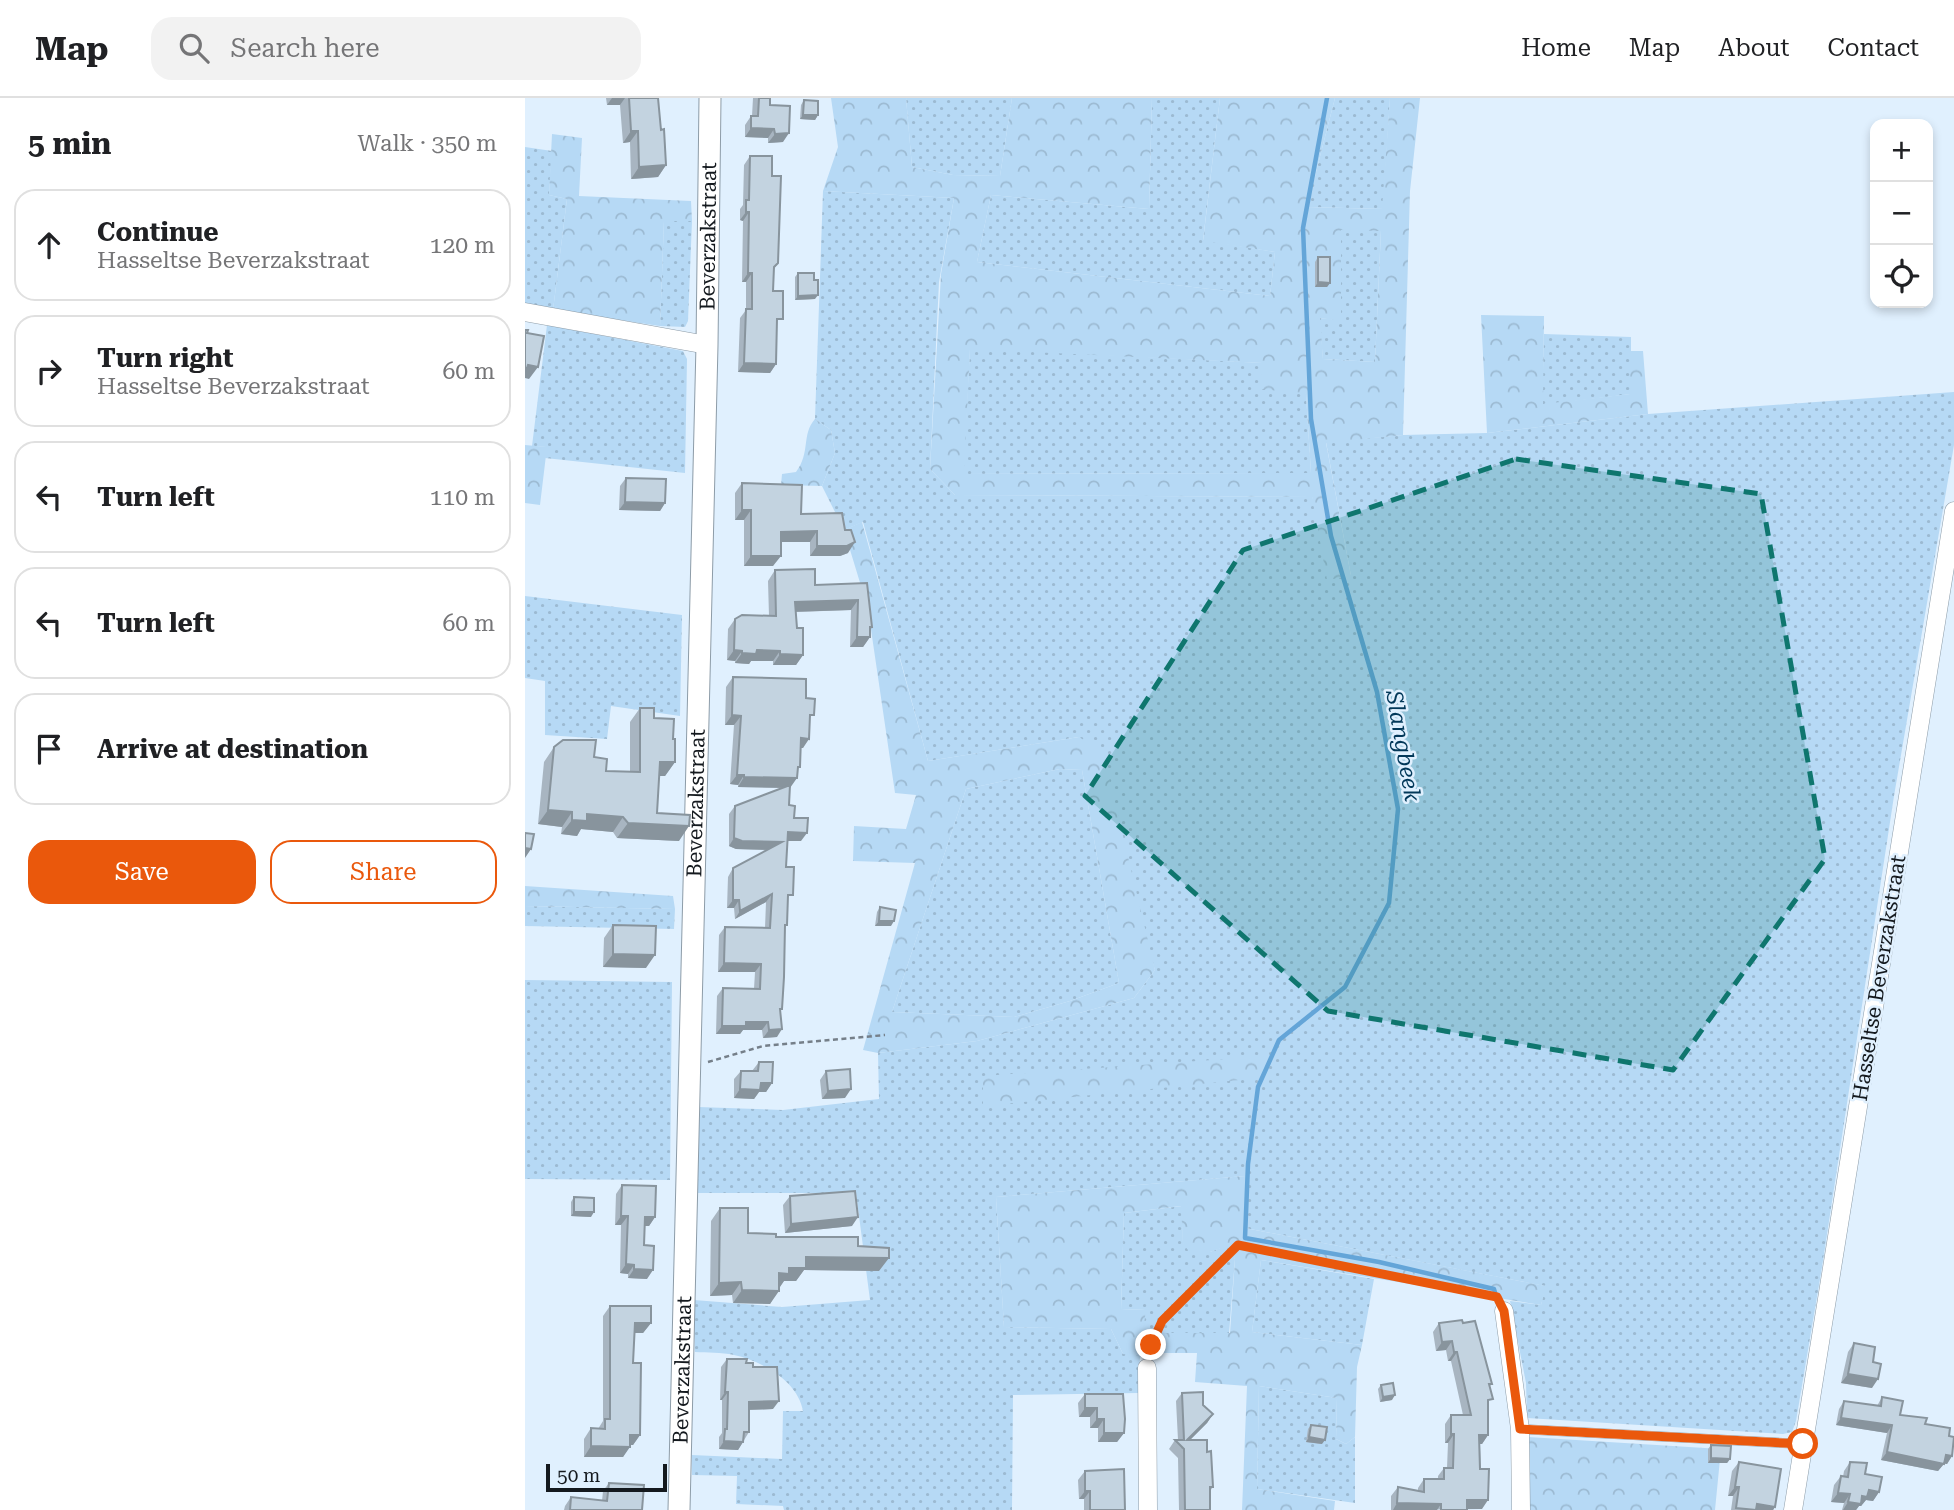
<!DOCTYPE html>
<html lang="en">
<head>
<meta charset="utf-8">
<style>
  body { margin:0; font-family:"Roboto Serif",serif; background:#f2f2f2; color:#202124 }
  .controls { position:absolute; right:21px; top:21px; display:grid; overflow:hidden; border-radius:14px; box-shadow:0 4px 10px #0003 }
  .controls button { width:63px; height:63px; display:grid; place-items:center; padding:0; border:0; border-bottom:2px solid #e0e0e0; background:#fff; color:#202124; font:35px sans-serif }
  .scale { position:absolute; left:21px; bottom:18px; width:121px; box-sizing:border-box; padding-left:7px; border:4px solid #14191e; border-top:0; font-size:19px; line-height:24px; white-space:nowrap; color:#14191e; -webkit-text-stroke:5px #e0f0fe; paint-order:stroke }
  .stop { position:absolute; width:21px; height:21px; margin:-16px; border:5px solid #ea580c; border-radius:50%; background:#fff }
  .stop.end { background:#ea580c; border-color:#fff; box-shadow:0 2px 7px #0008 }
  .list { margin:0; padding:0; list-style:none }
  h2 { display:flex; justify-content:space-between; align-items:center; height:91px; margin:0; padding:0 28px; font-size:30px }
  h2 small { font-size:23px; font-weight:400; color:#757577 }
  .list li { display:grid; grid-template-columns:46px 1fr auto; gap:21px; align-items:center; box-sizing:border-box; height:112px; margin:0 14px 14px; padding:0 14px; border:2px solid #e0e0e0; border-radius:21px }
  .list b { display:block; font-size:26px; white-space:nowrap }
  .list p { margin:0; font-size:23px; white-space:nowrap; color:#757577 }
  .list em { font-size:23px; font-style:normal; color:#757577 }
  .actions { display:flex; gap:14px; padding:21px 28px }
  .actions a { flex:1; padding:16px 0; border:2px solid #ea580c; border-radius:21px; text-align:center; font-size:24px; color:#ea580c }
  .actions .main { background:#ea580c; color:#fff }
  .icon { flex:none; width:38px; height:38px; fill:none; stroke:currentColor; stroke-width:2; stroke-linecap:round; stroke-linejoin:round }
  .map { position:relative; flex:none; width:1429px; height:1412px; overflow:hidden }
  header { display:flex; align-items:center; gap:42px; box-sizing:border-box; height:98px; padding:0 35px; background:#fff; border-bottom:2px solid #e0e0e0 }
  header strong { font-size:33px }
  nav { display:flex; gap:38px; margin-inline-start:auto; font-size:24px }
  .search { width:490px; height:63px; background:#f2f2f2; display:flex; align-items:center; gap:18px; box-sizing:border-box; padding:0 24px; border-radius:21px; color:#757577; font-size:26px }
  main { display:flex }
  aside { flex:1; background:#fff }
  .map>svg:first-child { display:block }
</style>
</head>
<body>
<header>
<strong>Map</strong>
<div class="search"><svg class="icon" aria-label="search" viewBox="0 0 24 24"><circle cx="10" cy="10" r="6"/><path d="M15 15l6 6"/></svg>Search here</div>
<nav><a>Home</a><a>Map</a><a>About</a><a>Contact</a></nav>
</header>
<main>
<aside>
<h2>5 min<small>Walk · 350 m</small></h2>
<ul class="list">
<li><svg class="icon" aria-label="ahead" viewBox="0 0 24 24"><path d="M12 20V5M6 11l6-6 6 6"/></svg><div><b>Continue</b><p>Hasseltse Beverzakstraat</p></div><em>120 m</em></li>
<li><svg class="icon" aria-label="right" viewBox="0 0 24 24"><path d="M7 20v-9h11M14 6l5 5-5 5"/></svg><div><b>Turn right</b><p>Hasseltse Beverzakstraat</p></div><em>60 m</em></li>
<li><svg class="icon" aria-label="left" viewBox="0 0 24 24"><path d="M17 20v-9H6M10 6l-5 5 5 5"/></svg><div><b>Turn left</b></div><em>110 m</em></li>
<li><svg class="icon" aria-label="left" viewBox="0 0 24 24"><path d="M17 20v-9H6M10 6l-5 5 5 5"/></svg><div><b>Turn left</b></div><em>60 m</em></li>
<li><svg class="icon" aria-label="arrive" viewBox="0 0 24 24"><path d="M6 21V4h12l-3 4 3 4H6"/></svg><div><b>Arrive at destination</b></div></li>
</ul>
<div class="actions"><a class="main">Save</a><a>Share</a></div>
</aside>
<div class="map">
<svg width="1429" height="1412" viewBox="0 0 1429 1412">
  <defs>
    <pattern id="grass-dots" width="8" height="8" patternUnits="userSpaceOnUse" patternTransform="scale(1.75)"><rect width="8" height="8" fill="#b6d9f5"/><path d="M2 2h.1M6 6h.1" fill="none" stroke="#9cbad2" stroke-width="1.8" stroke-linecap="round"/></pattern>
    <pattern id="forest-crowns" width="20" height="18" patternUnits="userSpaceOnUse" patternTransform="scale(1.75)"><rect width="20" height="18" fill="#b6d9f5"/><path d="M2 6a3 3 0 1 1 6 0M12 15a3 3 0 1 1 6 0" fill="none" stroke="#9cbad2"/></pattern>
  </defs>
  <rect width="100%" height="100%" fill="#e0f0fe"/>
  <!-- grass -->
  <path fill="url(#grass-dots)" d="M381,0h106l-12,78 -47,-1 -41,-8z
    M627,0h68l-17,142 72,12 -5,44 -293,-34 14,-67 158,14z
    M810,0h55l-7,111 -76,-2z
    M0,49l27,4 -3,44 18,4 -14,111 -28,-6z
    M298,93l131,7 -15,84 -9,187 25,26 357,2 39,79 -25,-134 77,-7 84,-2 161,-19 306,-22v53l-60,351 -72,471 -26,154 -4,11 -9,2 -256,-16 -1,-35 -16,-82 31,4 4,-19 -300,-58v-52l-249,21 8,130 107,2 12,25 22,-45 -24,1 3,-97 58,-7 1,37 27,9 20,-8 5,15 -6,75h-73l1,19 -17,4 -2,36 -125,2 -1,115h-228l-1,-4 -47,-2 1,-28 -45,-1v-20l90,4 1,-48h20c-5,-30 -41,-50 -69,-56 -13,-3 -27,-2 -39,-3l-1,-52 88,7 88,-7 -14,-107h-159l1,-86 85,3 96,-11 -1,-46 99,-12 157,-43 21,-28 -76,-233 -151,24 -65,-239 -19,8 -22,-44 13,-33 -4,-23 -16,-11z
    M139,123h28l-4,100 -3,6 -25,-1z
    M816,132h40l-6,132 -52,-3 -4,-41 22,2z
    M22,227l136,26 4,8 -2,114 -140,-15 1,-11 -14,-1z
    M1019,236l87,3v57l-89,11z
    M445,250l293,15 43,31 5,79 -348,1z
    M0,498l157,19 -2,101 -69,-10 -4,33 -62,-4v-54l-20,-3z
    M535,671l22,1 37,213 -49,18 -56,16 -122,-5 74,-223z
    M0,808l150,3 -1,20 -149,-3z
    M0,882l147,2 -2,198 -145,-1z
    M736,1162l113,19 -12,66 -110,-13z
    M734,1288l78,12 -1,41 10,5 9,-7v66l-98,-14z"/>
  <!-- forest -->
  <path fill="url(#forest-crowns)" fill-rule="evenodd" d="M306,0h75l6,69 41,8 47,1 12,-78h140l-3,111 -158,-14 -14,67 293,34 5,-44 -72,-11 17,-143h115l-28,109 75,2 8,-111h30l-10,93 -7,244 -77,8 25,133 -24,4 -15,-83 -357,-2 -25,-26 11,-195 13,-76 -131,-7 15,-44zM816,132l40,1 -6,131 -52,-3 -3,-41 21,3zM445,251l292,14 -1,26 45,5 5,79 -347,1z
    M27,36l30,4 -3,58 112,5 1,20h-28l-4,105 -107,-16 14,-111 -18,-4z
    M956,217l63,1 -1,88 87,-10v-43h13l5,63 -161,19z
    M290,321l16,11 4,23 -13,33 -41,-1 1,-11 14,-2c15,-20 5,-37 19,-53z
    M0,347l22,2 -7,58 -15,-2z
    M337,424l66,239 151,-24 24,15 52,218 -21,28 -157,43 -99,12 -15,-3 52,-187 -62,-2 1,-35 52,3 10,-34 -21,-2 -27,-184 -24,-79zM535,671l22,1 37,213 -49,18 -56,16 -122,-5 74,-223z
    M0,788l148,10 2,13 -150,-3z
    M744,958l-10,22 -276,28v-30z
    M720,1078v52l301,58 -5,19 -280,-45 -9,72 110,13 -5,22 -2,70 -9,7 -10,-5 1,-41 -78,-12 -2,103 78,12 -1,9h-92l5,-124 -52,-4 2,-29h-40l-1,-20h74l5,-74 -5,-14 -20,7 -20,1 -7,-10 -2,-37 -57,7 -3,97 25,-1 -6,47 -17,-2 -12,-25 -107,-2 -8,-130z
    M1003,1339l193,12 -6,61h-187z"/>
  <g fill="none" stroke-linecap="round" stroke-linejoin="round">
    <!-- stream -->
    <path stroke="#64a5d8" stroke-width="4.5" d="M802,0l-24,130 8,191 20,117 46,156 21,117 -9,94 -44,84 -66,53 -21,47 -10,77 -3,74 134,24 115,27 6,21"/>
    <!-- service casing -->
    <g stroke="#8d9ca8" stroke-width="10">
      <path id="service" d="M995,1331l283,15"/>
    </g>
    <!-- minor casing -->
    <g stroke="#8d9ca8" stroke-width="19">
      <path id="minor" d="M0,214l182,33
        M979,1213l16,118 1,81
        M622,1270l1,142
        M1268,1412l161,-999"/>
    </g>
    <!-- tertiary casing -->
    <g stroke="#8d9ca8" stroke-width="23">
      <g id="tertiary">
        <path id="s1" d="M154,1412l28,-1165 3,-247"/>
      </g>
    </g>
    <!-- path -->
    <path stroke="#757f89" stroke-width="2.5" stroke-dasharray="5 3.5" stroke-linecap="butt" d="M183,964l55,-16 122,-11
      M625,1253l12,-30 76,-76 258,51"/>
    <!-- service -->
    <use href="#service" stroke="#fff" stroke-width="9"/>
    <!-- minor -->
    <use href="#minor" stroke="#fff" stroke-width="18"/>
    <!-- tertiary -->
    <use href="#tertiary" stroke="#fff" stroke-width="21"/>
  </g>
  <!-- wall -->
  <path fill="#a8b5c1" d="M81,0h52l3,32 5,35 -8,12 -27,2 -1,-37 -7,1 -3,-38h-13z
    M228,0h17v7l13,37 -15,1v-5l-23,-1v-12l6,-9h1z
    M279,2l14,15 -3,5 -15,-1 1,-14z
    M225,58l22,20 6,87 -4,6 -1,22 4,36 -1,37 -6,9 -32,-1 2,-54 6,-8v-28h-4l1,-61 -3,-1v-11l3,-4 1,-40z
    M793,159l12,26 -3,4h-12v-25z
    M273,175l17,26 -20,1v-23z
    M101,380l39,25 -5,8 -41,-1 1,-24z
    M217,385l59,31 47,39 -8,3h-30v-14h-29l-8,24h-29v-46h-9v-27z
    M250,472l40,15 52,-2 3,54 -7,10h-13l1,-37 -55,2 1,16 6,27 -7,10h-23v-4h-22l-2,3 -14,-1v-2l-8,-1 1,-31 7,-10 34,-3 -1,-35z
    M208,579l73,21 4,23 -7,27h-2l-4,23 -7,17 -1,17 5,13 7,23h-14l-1,26 2,35 -1,23 -2,2 -5,85 -3,25 -14,1 -1,-8h-19l-3,4h-24l1,-38 6,-8 31,1 1,-17h-37l1,-37 6,-8 40,1 1,-26 -31,17 -1,-11h-7l1,-31 5,-9 35,-18 -32,-1 -7,-3v-32l6,-8 47,-18 -44,-1v-2l-8,-1 4,-59h-9l1,-38z
    M115,610l14,10 19,21 2,23 -10,14h-6l-2,37 22,28 -62,-3 -4,-6 -32,-3 -4,7 -16,-2 1,-7 -24,-3 6,-62 10,-15 40,10 12,14 24,1v-50z
    M355,809l11,19h-16l2,-14z
    M88,827l33,43 -43,-1 1,-29z
    M234,964l13,21 -6,9h-7l-5,7 -20,-1v-19l7,-8h11z
    M301,973l19,27 -23,1 -2,-19z
    M97,1087l33,32 -6,9h-4l-1,19 3,34 -19,-1v-4l-8,-1 1,-48h-6l1,-31z
    M265,1098l62,30 -67,7 -2,-28z
    M49,1099l17,20 -20,-1v-14z
    M195,1110l28,25 110,13 21,25 -75,-1 -8,11h-12l-5,6 -9,17 -37,-1 -1,-8 -22,1 1,-75z
    M85,1208l41,17 -8,10h-9l-1,30 7,72 -7,10h-3l-7,12h-39v-18l7,-11 7,1 5,-8v-105z
    M914,1225h24l29,61 -2,2 -2,20v29l-6,9h-2l2,65 -91,1v-14l7,-9 20,4v-3l6,-9h14v-3l6,-8h3l1,-25h-3v-19l6,-9h12l-12,-54h-3l-2,-11 -10,1 -3,-19z
    M1329,1245l19,19 -1,26 -31,-5 7,-31z
    M202,1261l19,4 7,4 20,42 -24,1v22l-11,18 -19,-1v-12l3,-4v-33h-2l1,-33z
    M856,1287l11,15 -12,2 -2,-13z
    M657,1295l21,12 10,9 -6,9 -17,17 17,12 6,35 -3,4v19h-31l-1,-52 -9,-9 6,-9h3l-2,-39z
    M560,1296l39,39 -7,9h-19v-14h-8v-11h-11l-1,-14z
    M1357,1299l18,18 25,9 24,12 3,20 -5,8 -3,-1 -6,8 -57,-11 6,-27 -51,-8 3,-16 5,-8 33,5z
    M786,1327l11,19 -16,-2 2,-13z
    M1186,1347l19,14 -3,4h-19v-14z
    M1214,1364l36,45 -2,3h-42l2,-14h-5l4,-25z
    M1325,1364l15,12 14,18 -6,9 -7,-1 -5,6h-2l-3,4h-14l2,-7 -13,-1 3,-17 7,-9 2,1 1,-6z
    M560,1373l40,39h-41v-11h-5l-1,-19z
    M84,1385l33,27h-78l1,-4 6,-9 31,4 1,-10z"/>
  <!-- shaded-wall -->
  <path fill="#88949d" d="M87,0h13l-5,7h-13z
    M278,17h15l-3,5 -15,-1z
    M226,30l23,1 -6,9 -23,-1z
    M106,33h7l-8,11 -7,1z
    M264,35l-6,9 -15,1 7,-9z
    M141,67l-8,12 -27,2 8,-12z
    M221,114h3l-6,9 -3,-1z
    M223,175h4l-6,9h-4z
    M793,184l12,1 -3,4h-12z
    M293,197l-3,4 -20,1 3,-4z
    M219,265l32,1 -6,9 -32,-1z
    M3,267l10,2 -9,12 -4,-1v-10z
    M100,404l40,1 -5,8 -41,-1z
    M217,412h9l-7,10h-9z
    M292,433l-7,11h-36l7,-10z
    M330,444l-7,11 -8,3h-30l7,-10z
    M226,458h30l-8,10h-29z
    M333,502l-7,10 -63,2 7,-10z
    M345,529h2l-7,10h5l-7,10h-13l7,-10z
    M209,552l8,1 -7,10 -8,-1z
    M232,552l23,1 -7,10h-22l-2,3 -14,-1 7,-10z
    M255,556l23,1 -7,10h-23z
    M207,617l9,1 -7,9h-9z
    M276,640l8,1 -6,9h-8z
    M135,664h15l-10,14h-15z
    M212,677h7l-6,10 -8,-1z
    M219,679l53,1 -7,10 -52,-1z
    M23,712l24,2 -10,15 -24,-3z
    M62,716l36,3 -10,15 -32,-3 -4,7 -16,-2 11,-14z
    M103,725l61,3 -10,15 -62,-3z
    M263,734l19,1 -6,8h-19z
    M209,740l48,4 -6,8 -40,-1 -7,-3z
    M0,750l6,1 -6,9z
    M247,796l-6,8 -31,17 5,-8z
    M208,802h6l-5,8h-7z
    M354,823h15l-3,5h-16z
    M88,856l42,1 -9,13 -43,-1z
    M199,865l37,1 -6,8h-37z
    M221,924h22l-6,8h-19l-3,4h-24l6,-8z
    M257,931l-5,8 -14,1 6,-8z
    M236,985h11l-6,9h-7l-5,7 -20,-1 6,-9z
    M326,991l-6,9 -23,1 6,-8z
    M49,1114h20l-3,5 -20,-1z
    M96,1118h7l-7,9h-6z
    M120,1119h10l-6,9h-10z
    M333,1119l-6,9 -67,7 6,-9z
    M281,1159l83,1 -10,13 -75,-1 -8,11h-12l-4,6 -1,-14z
    M101,1166l8,1 -6,9 -8,-1z
    M109,1171l19,1 -6,9 -19,-1z
    M216,1184l-9,13 -22,1 9,-13z
    M217,1192l37,1 -9,13 -37,-1z
    M110,1225h16l-8,10h-15z
    M927,1243l-6,9 -10,1 6,-9z
    M929,1254h3l-6,9h-3z
    M1323,1276l30,5 -6,9 -31,-5z
    M200,1294h3l-6,8h-2z
    M870,1297l-3,5 -12,2 3,-5z
    M254,1303l-6,8 -29,1 5,-8z
    M560,1310h12l-7,9h-11z
    M688,1316l-6,9 -26,26 6,-9z
    M1316,1320l51,7 -5,8 -51,-8z
    M572,1321h7l-6,9h-8z
    M579,1335h20l-7,9h-19z
    M926,1336h3l-6,9h-3z
    M105,1337h10l-7,10h-10z
    M954,1337h9l-6,9h-9z
    M784,1339l16,3 -3,4 -16,-2z
    M199,1343l19,1 -5,8 -19,-1z
    M66,1348l39,1 -7,10h-39z
    M1362,1354l57,12 -6,7 -57,-11z
    M1421,1357l6,1 -5,8 -7,-1z
    M1186,1360l19,1 -3,4h-19z
    M1210,1389h4l-6,9h-5z
    M1344,1392l10,2 -6,9 -7,-1 -5,6h-2l-3,4h-13l5,-8 14,-6z
    M560,1393h5l-6,8h-5z
    M1313,1395l12,1 -6,9 -13,-1z
    M942,1402h21l-6,9h-21z
    M872,1405l44,1 -4,6h-44z
    M1232,1406l18,3 -2,3h-20z"/>
  <!-- building -->
  <path fill="#c3d3e0" stroke="#88949d" stroke-width="2" d="M104,0h29l3,32 3,-1 2,36 -27,2 -1,-36h-7z
    M234,0h11v7l20,1 -1,27 -14,1 -1,-5 -23,-1v-12h7z
    M279,2l14,1v14h-15z
    M225,58h22v20h9l-3,87 -4,4 -1,24h10v28h-6l-1,45 -32,-1 2,-54h6v-36h-4l1,-61h-3v-12h3z
    M793,159h12v26l-12,-1z
    M273,175h16v7h4v15l-20,1z
    M0,232h3l-1,3 17,3 -6,31 -10,-2 -1,3h-2z
    M101,380l40,1 -1,24 -40,-1z
    M217,385l60,2 -1,29 41,-1 3,17h6l4,12 -8,4h-30v-15l-36,1v24h-30v-46h-9z
    M290,471v16l52,-2 5,44h-2v10h-13l1,-37 -63,2 2,26h6v27l-23,-1v-3l-23,-1 -1,4 -14,-1v-2l-8,-1 1,-31 7,-4 34,1 -1,-46z
    M208,579l73,2v19l9,1 -1,16h-4l-1,24 -8,-1 -1,29h-2l-1,11 -53,-1v-2h-7l4,-59 -9,-1z
    M115,610h14v10l20,1 -1,20h2v23h-15l-3,51 33,2 -1,11 -61,-3 -5,-6 -36,-3v7l-15,-1v-8l-24,-2 6,-63 9,-7h33l-2,17 13,2 -1,12 34,1z
    M265,687l-1,20 6,1 -1,12h14l-1,15 -19,-1 -2,35h8l-1,28h-5l-1,30h-2l-1,52 -2,32h-2l2,20 -13,1 -1,-8h-22v4h-24l1,-38 37,1 1,-25 -37,-1 1,-36 45,1 2,-34 -32,17 -1,-11h-6v-32l49,-26 -40,-1 -8,-3 1,-32z
    M0,735l9,1 -3,15 -6,-1z
    M355,809l16,3 -2,11h-15z
    M88,827l43,1 -1,29 -42,-1z
    M234,964h14l-1,21h-11l-1,7 -20,-1 1,-18h17z
    M325,971l1,20 -23,2 -2,-20z
    M97,1087l34,1 -1,31h-10l-1,28 10,1 -1,24 -19,-1v-4l-8,-1 2,-48h-7z
    M330,1093l3,26 -67,7 -1,-28z
    M49,1099l20,1v14h-20z
    M195,1110h28v25l28,1v3h82v9l31,2v10l-83,-1v11h-17v6l-10,-1v18l-37,-1 -1,-8 -22,1z
    M85,1208h41v17h-16l-2,40h8l-1,72h-10v12l-39,-1v-18l14,1v-10h5z
    M937,1222l1,3 12,-2 17,63h-3l4,15 -5,1v35h-9l1,34h9l-1,31h-21v10h-26v-6l-44,-1 1,-16 26,5v-13h20v-11h9l1,-34h-3v-19h20l-14,-63h-3l-2,-11 -10,1 -3,-19z
    M1329,1245l21,4 -2,15 8,2 -3,15 -30,-5z
    M202,1261h20l-1,4h7v4h24l2,34 -30,1v30h-5l-1,10 -19,-1 1,-12h2l1,-37h-3z
    M868,1285l2,12 -12,2 -2,-12z
    M678,1294v13l10,9 -26,26h20v12l4,-1 2,36h-3v23h-25l-1,-61 -9,-9h9l-2,-47z
    M560,1296h38l2,25 -1,14h-20v-14h-7v-11h-12z
    M1357,1299l21,4 -3,14 27,3 -2,6 25,4 -1,8 5,1 -2,19 -6,-1 -2,9 -57,-12 5,-27 -51,-7 3,-17 37,5z
    M786,1327l16,2 -2,13 -16,-3z
    M1186,1347l20,1 -1,13 -19,-1z
    M1214,1364l42,7 -6,38 -18,-3 -1,6 -20,-2 3,-21h-4z
    M1325,1364l17,1 -2,11 17,3 -3,15 -10,-2 -2,7 -5,-1 -1,8 -13,-2 2,-8 -12,-1 3,-17 7,1z
    M599,1371l1,41h-35v-19h-5v-20z
    M84,1385l35,2 -2,25h-72l1,-13 36,4z"/>
  <g fill="none" stroke-linecap="round" stroke-linejoin="round">
    <!-- route -->
    <path stroke="#ea580c" stroke-width="9" d="M626,1247l11,-24 76,-76 259,52 7,14 16,118 283,15"/>
  </g>
  <!-- marked area -->
  <path fill="#0f766e" fill-opacity="0.2" stroke="#0f766e" stroke-width="5" stroke-dasharray="14 9" stroke-linejoin="round" d="M991,361l245,35 64,365 -152,211 -345,-59 -243,-215 158,-246z"/>
  <g text-anchor="middle" dominant-baseline="central" stroke-width="5" stroke-linejoin="round" paint-order="stroke">
    <!-- street labels -->
    <g font-size="21" fill="#14191e" stroke="#e0f0fe">
      <text stroke="none"><textPath href="#s1" startOffset="1274">Beverzakstraat</textPath></text>
      <text stroke="none"><textPath href="#s1" startOffset="707">Beverzakstraat</textPath></text>
      <text transform="translate(1354 880) rotate(-81)">Hasseltse Beverzakstraat</text>
      <text stroke="none"><textPath href="#s1" startOffset="140">Beverzakstraat</textPath></text>
    </g>
    <!-- water labels -->
    <g font-size="23" font-style="italic" fill="#023859" stroke="#e0f0fe">
      <text transform="translate(878 648) rotate(80)">Slangbeek</text>
    </g>
  </g>
</svg>
<div class="controls">
<button>+</button>
<button>−</button>
<button><svg class="icon" aria-label="locate" viewBox="0 0 24 24"><circle cx="12" cy="12" r="6"/><path d="M12 2v4M12 18v4M2 12h4M18 12h4"/></svg></button>
</div>
<div class="scale">50 m</div>
<div class="stop" style="left:1278px;top:1346px"></div>
<div class="stop end" style="left:626px;top:1247px"></div>
</div>
</main>
</body>
</html>
